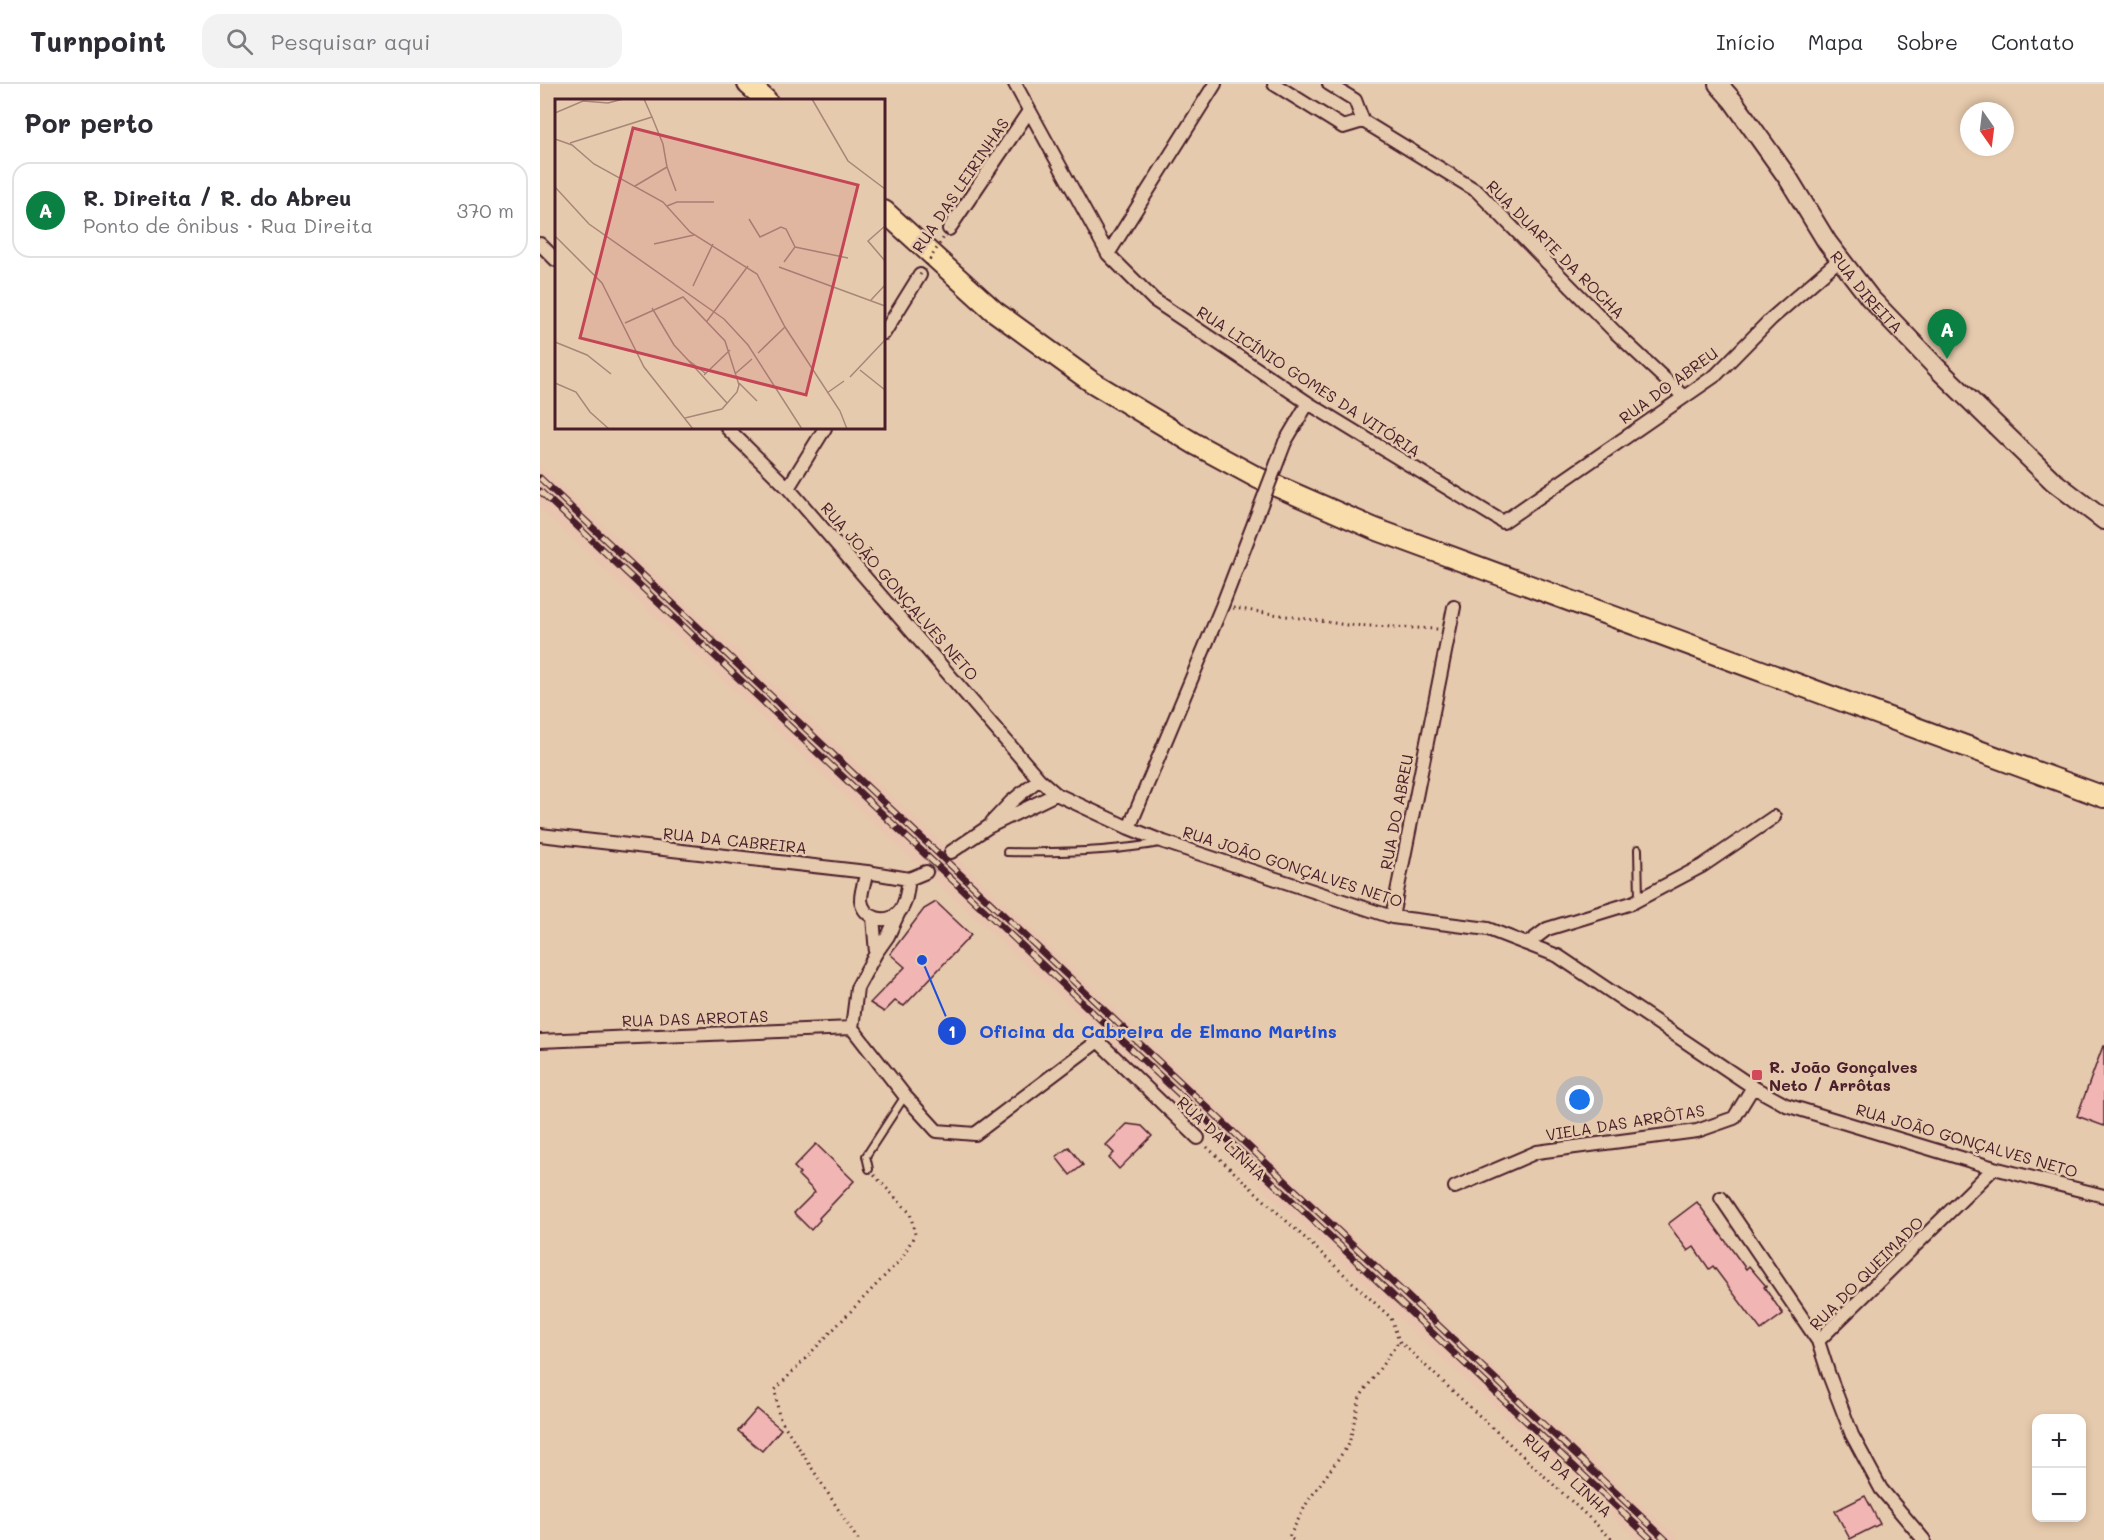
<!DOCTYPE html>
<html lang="pt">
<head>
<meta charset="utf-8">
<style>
  body { margin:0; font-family:Mali,sans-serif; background:#f2f2f3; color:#2b2b33 }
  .controls { position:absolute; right:18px; bottom:18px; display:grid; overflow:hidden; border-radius:12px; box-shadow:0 3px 9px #0003 }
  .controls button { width:54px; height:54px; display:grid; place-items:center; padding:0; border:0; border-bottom:2px solid #e1e1e2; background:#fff; color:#2b2b33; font:30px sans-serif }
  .compass { position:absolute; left:1420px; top:18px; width:54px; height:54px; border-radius:50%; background:#fff; box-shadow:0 3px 9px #0003; rotate:166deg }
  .you { position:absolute; left:1040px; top:1016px; width:21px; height:21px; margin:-15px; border:4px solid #fff; border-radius:50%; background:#1a73e8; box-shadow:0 0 0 9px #1a73e833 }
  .badge { display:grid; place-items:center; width:39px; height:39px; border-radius:50%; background:#0b8043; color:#fff; font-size:20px; font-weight:700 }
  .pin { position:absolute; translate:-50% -50px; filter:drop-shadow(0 2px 3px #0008) }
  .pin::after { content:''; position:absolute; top:32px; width:21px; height:18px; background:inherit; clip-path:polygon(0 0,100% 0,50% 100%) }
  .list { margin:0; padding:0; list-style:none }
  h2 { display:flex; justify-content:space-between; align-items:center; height:78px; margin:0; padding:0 24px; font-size:26px }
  h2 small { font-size:20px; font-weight:400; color:#7c7c81 }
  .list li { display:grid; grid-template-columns:39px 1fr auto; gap:18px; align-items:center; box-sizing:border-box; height:96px; margin:0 12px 12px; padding:0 12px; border:2px solid #e1e1e2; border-radius:18px }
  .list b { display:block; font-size:22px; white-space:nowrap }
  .list p { margin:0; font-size:20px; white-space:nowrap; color:#7c7c81 }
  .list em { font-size:20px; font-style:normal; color:#7c7c81 }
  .icon { flex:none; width:33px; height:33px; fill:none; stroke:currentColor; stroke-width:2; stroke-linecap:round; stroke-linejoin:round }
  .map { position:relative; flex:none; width:1564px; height:1456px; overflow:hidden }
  header { display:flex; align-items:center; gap:36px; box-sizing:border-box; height:84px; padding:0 30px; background:#fff; border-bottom:2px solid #e1e1e2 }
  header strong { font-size:28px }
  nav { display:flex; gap:33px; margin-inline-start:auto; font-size:21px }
  .search { width:420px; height:54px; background:#f2f2f3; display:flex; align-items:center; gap:15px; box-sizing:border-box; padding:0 21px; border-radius:18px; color:#7c7c81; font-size:22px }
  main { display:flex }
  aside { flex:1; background:#fff }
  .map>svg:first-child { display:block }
</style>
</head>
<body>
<header>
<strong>Turnpoint</strong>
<div class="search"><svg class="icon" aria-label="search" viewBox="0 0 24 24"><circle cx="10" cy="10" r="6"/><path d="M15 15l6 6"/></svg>Pesquisar aqui</div>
<nav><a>Início</a><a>Mapa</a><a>Sobre</a><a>Contato</a></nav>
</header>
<main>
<aside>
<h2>Por perto<small></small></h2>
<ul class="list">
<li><span class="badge">A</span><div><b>R. Direita / R. do Abreu</b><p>Ponto de ônibus · Rua Direita</p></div><em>370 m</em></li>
</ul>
</aside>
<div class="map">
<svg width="1564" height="1456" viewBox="0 0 1564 1456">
  <rect width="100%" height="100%" fill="#e6caad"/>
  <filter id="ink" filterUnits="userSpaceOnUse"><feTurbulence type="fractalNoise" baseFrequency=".0167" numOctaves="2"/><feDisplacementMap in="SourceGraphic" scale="12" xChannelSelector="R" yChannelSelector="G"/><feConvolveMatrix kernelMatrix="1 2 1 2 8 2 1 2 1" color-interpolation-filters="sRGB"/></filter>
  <g filter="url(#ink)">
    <!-- built -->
    <path fill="#e9c4af" d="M0,382l336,315 540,515 263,244h-41l-241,-224 -291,-277 -180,-167 -386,-364z"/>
    <!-- building -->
    <path fill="#f1b5b4" stroke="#4a1f2b" stroke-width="1.5" d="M396,818l35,33 -67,71 -9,-5 -11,11 -14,-9 35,-36 -15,-13 34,-45z
      M1563,962h1v80l-27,-10z
      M587,1040l15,2 10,10 -33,33 -10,-11 5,-5 -8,-8z
      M276,1060l38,37 -35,37 1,2 -9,10 -17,-17 21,-21 -17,-17 2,-2 -6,-6z
      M529,1063l14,18 -13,10 -14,-18z
      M1157,1118l49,67 3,-3 17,20 -2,1 19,27 -22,16 -48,-64 -4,3 -15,-22 -6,4 -20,-27z
      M217,1325l24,20 -19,22 -24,-20z
      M1325,1412l15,28 -30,15 -15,-28z"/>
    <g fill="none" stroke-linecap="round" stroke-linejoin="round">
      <!-- street-tunnel -->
      <path stroke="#c7a893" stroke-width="12" stroke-dasharray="12 6" stroke-linecap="butt" d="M386,788l25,-20"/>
      <!-- lane casing -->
      <g stroke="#4a1f2b" stroke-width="10">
        <path id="lane" d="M1098,765l1,50
          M467,768c52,1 102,0 153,-9
          M329,1085l-3,-13 39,-60"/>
      </g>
      <!-- street casing -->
      <g stroke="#4a1f2b" stroke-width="16">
        <path id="street" d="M475,0l93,170 46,46 154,103 195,119 213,-147 55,-56 69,-60
          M734,0l69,43 20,-6 -8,-21 -26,-16
          M823,37l114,70 139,142 68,64
          M409,145l80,-118
          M0,160l16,16
          M568,170l107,-170
          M344,249l36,-58
          M187,344l61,60 251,291 17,15 73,34 35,14 228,75 96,12 70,27 195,131 33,18 208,63 110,28
          M745,358l23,-39
          M248,404l37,-60
          M452,738l19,-20 28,-23
          M589,744l93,-222 32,-83
          M0,751l327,37 42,7 17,-7
          M411,768l37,-25 68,-33
          M327,788c-2,8 -6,18 -6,28 2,19 27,26 39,11 7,-9 7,-22 9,-32
          M359,828l-11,24 -12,17 -19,35 -5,40 53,68 32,35 38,3 123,-93 100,97
          M333,833l3,36
          M852,833l62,-310
          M987,860l20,-15 85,-26 70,-37 72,-49
          M0,957l312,-13
          M915,1103l82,-35 160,-21 37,-13 19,-31
          M1181,1114l97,143
          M1384,1456l-43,-51 -29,-54 -23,-60 -11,-34 176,-173"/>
      </g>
      <!-- secondary casing -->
      <g stroke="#4a1f2b" stroke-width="22">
        <g id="secondary">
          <path id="s1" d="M1178,0l15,17 55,77 39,64 43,56 68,71 115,112 51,39"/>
        </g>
      </g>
      <!-- primary casing -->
      <g stroke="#4a1f2b" stroke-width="24">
        <path id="primary" d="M208,0l18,16
          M344,127l110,100 98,71 103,62 63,34 117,51 729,268"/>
      </g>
      <!-- path -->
      <path stroke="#4a1f2b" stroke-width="3" stroke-dasharray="1.5 4.5" stroke-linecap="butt" d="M693,524l114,17 91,4
        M667,1063l184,171 8,23 214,199
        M318,1456l-79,-123 -4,-27 127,-132 13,-24 -5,-21 -36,-38
        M753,1456l-4,-3 19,-36 41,-57 11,-47 39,-56"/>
      <!-- lane -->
      <use href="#lane" stroke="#e6caad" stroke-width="6"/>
      <!-- street -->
      <use href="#street" stroke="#e6caad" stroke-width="12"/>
      <!-- secondary -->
      <use href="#secondary" stroke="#e6caad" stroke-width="18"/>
      <!-- primary -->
      <use href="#primary" stroke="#f9deab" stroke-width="20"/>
      <!-- rail casing -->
      <g stroke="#4a1f2b" stroke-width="7">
        <path id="rail" d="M0,394l1126,1062
          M0,407l1112,1049"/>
      </g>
      <!-- rail -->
      <use href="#rail" stroke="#e6caad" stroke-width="4.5" stroke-dasharray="14" stroke-linecap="butt"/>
      <!-- street-bridge casing -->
      <g stroke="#4a1f2b" stroke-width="16" stroke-linecap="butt">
        <path id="street-bridge" d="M714,439l31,-81"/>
      </g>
      <!-- path-bridge -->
      <path stroke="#4a1f2b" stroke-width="3" stroke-dasharray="1.5 4.5" stroke-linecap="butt" d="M380,191l29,-46"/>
      <!-- street-bridge -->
      <use href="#street-bridge" stroke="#e6caad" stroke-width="12"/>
    </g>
  </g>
  <!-- markers -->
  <rect fill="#d1495b" stroke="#e6caad" stroke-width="2" x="1211" y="985" width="12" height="12" rx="3"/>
  <g text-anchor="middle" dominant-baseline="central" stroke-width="5" stroke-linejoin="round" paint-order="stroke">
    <!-- street labels -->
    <g font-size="16" fill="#4a1f2b" stroke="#e6caad">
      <text transform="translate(420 101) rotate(-56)">RUA DAS LEIRINHAS</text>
      <text transform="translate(1016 165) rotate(45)">RUA DUARTE DA ROCHA</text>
      <text stroke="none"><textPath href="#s1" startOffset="256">RUA DIREITA</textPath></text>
      <text transform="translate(769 297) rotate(33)">RUA LICÍNIO GOMES DA VITÓRIA</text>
      <text transform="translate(1128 301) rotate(-36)">RUA DO ABREU</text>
      <text transform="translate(360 507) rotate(49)">RUA JOÃO GONÇALVES NETO</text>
      <text transform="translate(856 728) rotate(-79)">RUA DO ABREU</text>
      <text transform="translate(195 756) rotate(6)">RUA DA CABREIRA</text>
      <text transform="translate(753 782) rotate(18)">RUA JOÃO GONÇALVES NETO</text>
      <text transform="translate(155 934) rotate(-2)">RUA DAS ARROTAS</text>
      <text transform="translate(1085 1038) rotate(-9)">VIELA DAS ARRÔTAS</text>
      <text transform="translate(682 1054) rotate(43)">RUA DA LINHA</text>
      <text transform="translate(1427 1056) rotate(16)">RUA JOÃO GONÇALVES NETO</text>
      <text transform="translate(1326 1189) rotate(-45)">RUA DO QUEIMADO</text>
      <text transform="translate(1028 1391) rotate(43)">RUA DA LINHA</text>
    </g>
    <!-- poi labels -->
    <g font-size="16" font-weight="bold" fill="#4a1f2b" stroke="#e6caad" text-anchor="start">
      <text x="1229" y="982">R. João Gonçalves<tspan x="1229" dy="18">Neto / Arrôtas</tspan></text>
    </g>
  </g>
  <!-- overview -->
  <g transform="translate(15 15)">
    <rect width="330" height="330" fill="#e6caad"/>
    <path fill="none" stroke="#a88679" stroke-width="1.5" d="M89,0l8,18M257,0l36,62 37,28M0,14l28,-12 25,2 15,-4M0,40l17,6 22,19 69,38 27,30 67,42 28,53 55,84 7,18M15,44l82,-26 11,27 4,23 -32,19M112,68l9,24M0,88l34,37 135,95 24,26 54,84M112,107l10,-4h37M194,120l11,18 21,-10 5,2 9,18 -11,15M330,127l-17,15 17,20M0,137l47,47 42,84 49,62M99,145l40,-9M240,148l53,11M224,168l106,39M138,187l20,-42M316,201l14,-15M97,209l22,37 14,15M152,222l41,-55M70,224l58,-26 42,44 14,44 -2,7 -15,17 -37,9M0,243l32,13 24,19M203,254l27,-26M305,271l25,20M150,274l-17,-13 39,43M181,274l16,-14M149,276l26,-25M295,278l35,-37M0,284l21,9 14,20 19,17M184,284l18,18M272,294l17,-12"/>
    <path fill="#c44556" fill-opacity="0.15" stroke="#c44556" stroke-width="3" d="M78,29l225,57 -52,210 -226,-57z"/>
    <rect width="330" height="330" fill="none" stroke="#4a1f2b" stroke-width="3"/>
  </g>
  <!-- callouts -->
  <path fill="none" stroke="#1d4ed8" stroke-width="2" d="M382 876L412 947"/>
  <g fill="#1d4ed8" stroke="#e6caad" stroke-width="2">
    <circle cx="382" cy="876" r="6"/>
    <circle cx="412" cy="947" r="15"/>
  </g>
  <g font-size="18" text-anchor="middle" font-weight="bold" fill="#fff">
    <text x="412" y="954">1</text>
  </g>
  <g font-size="18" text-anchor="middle" font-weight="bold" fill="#1d4ed8" stroke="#e6caad" stroke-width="5" stroke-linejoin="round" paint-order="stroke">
    <text x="618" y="954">Oficina da Cabreira de Elmano Martins</text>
  </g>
</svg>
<div class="controls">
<button>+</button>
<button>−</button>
</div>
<svg class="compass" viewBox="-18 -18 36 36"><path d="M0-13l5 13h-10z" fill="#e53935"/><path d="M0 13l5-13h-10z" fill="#7c7c81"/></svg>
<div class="you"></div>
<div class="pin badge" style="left:1407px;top:275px">A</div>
</div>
</main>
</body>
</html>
